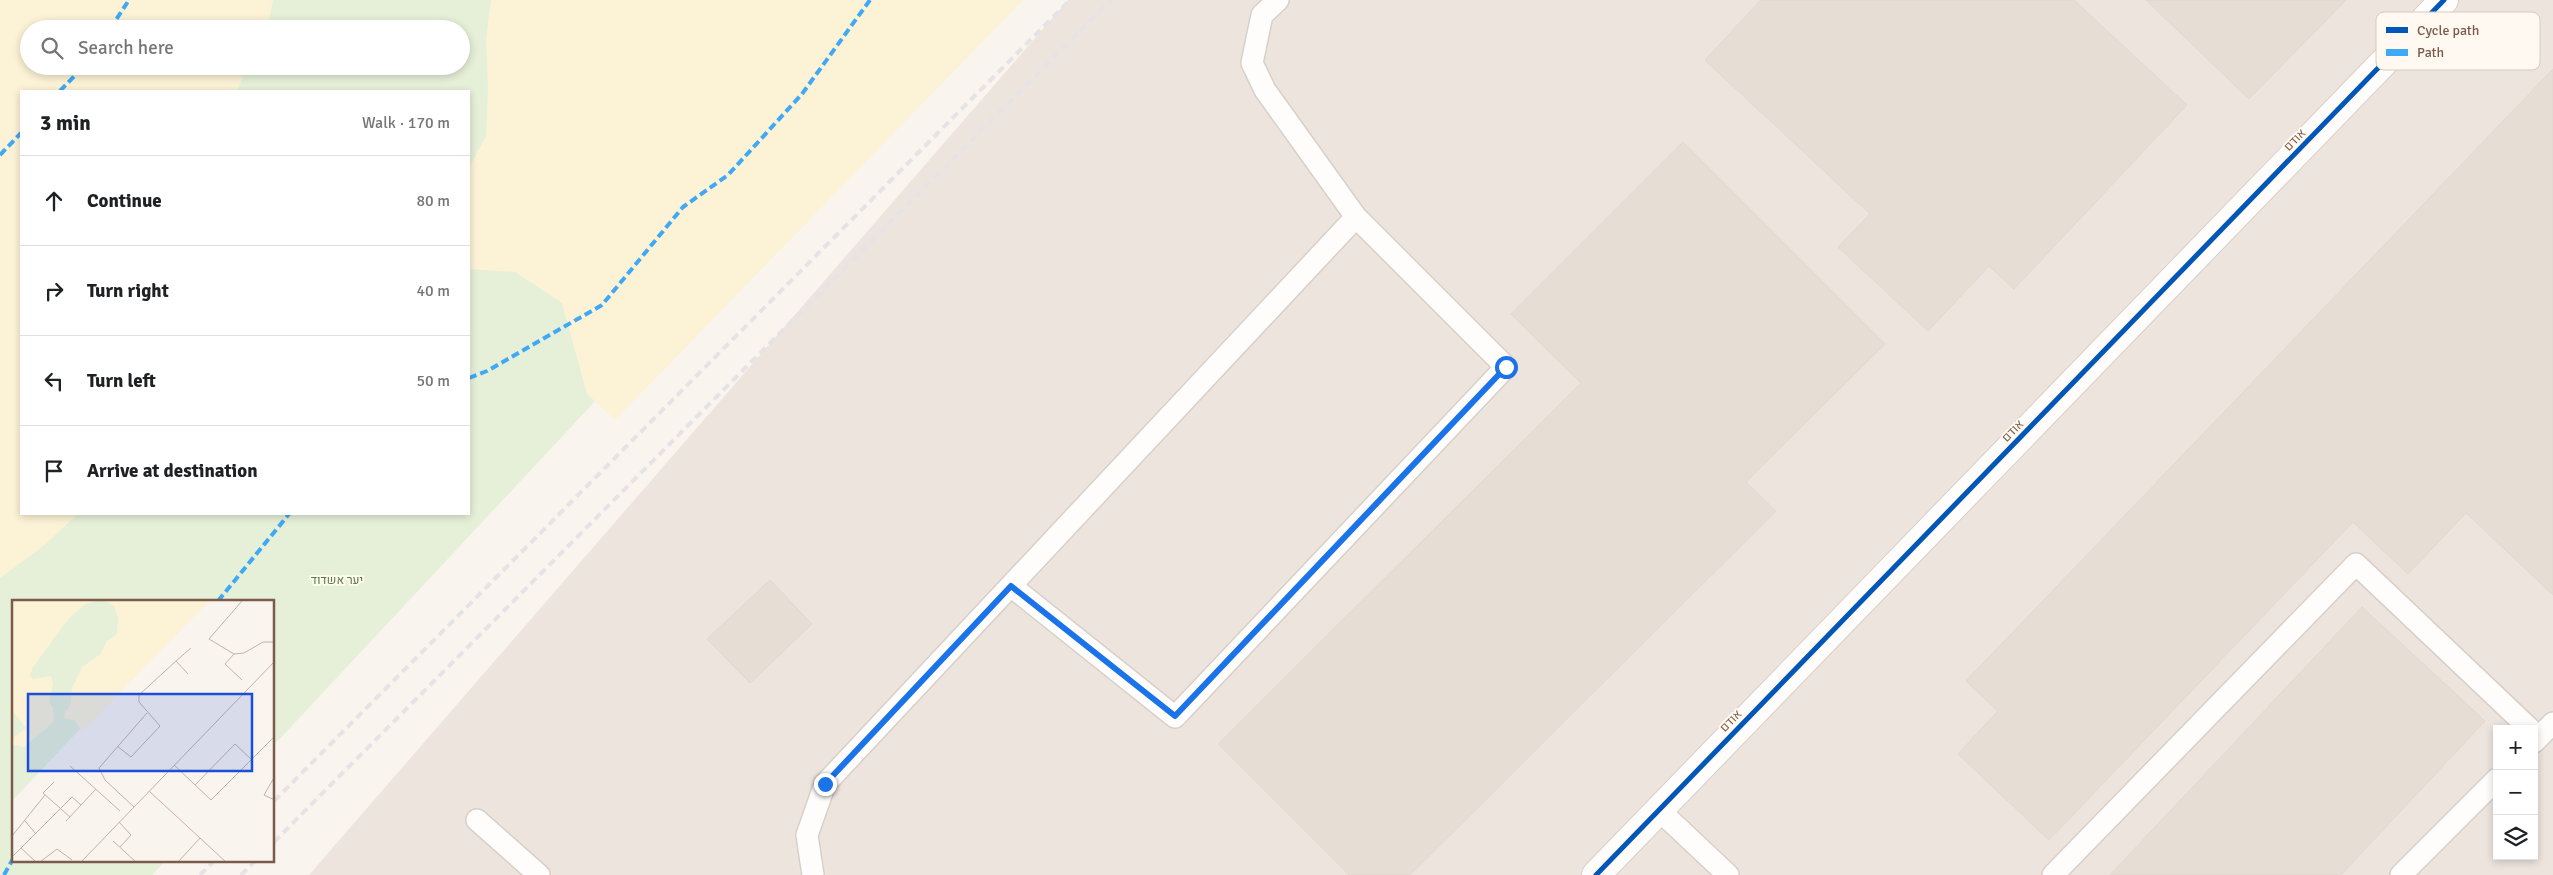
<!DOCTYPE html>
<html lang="en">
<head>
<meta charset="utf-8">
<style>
  body { margin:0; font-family:Signika,Heebo,sans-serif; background:#f2f2f2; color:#202124 }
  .controls { position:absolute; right:15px; bottom:15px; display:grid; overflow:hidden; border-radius:0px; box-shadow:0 2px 8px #0003 }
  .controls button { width:45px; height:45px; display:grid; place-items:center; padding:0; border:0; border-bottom:1px solid #e0e0e0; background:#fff; color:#202124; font:25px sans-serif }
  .stop { position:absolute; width:15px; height:15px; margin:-11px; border:4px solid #1a73e8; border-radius:50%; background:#fff }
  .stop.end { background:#1a73e8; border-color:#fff; box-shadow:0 1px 5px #0008 }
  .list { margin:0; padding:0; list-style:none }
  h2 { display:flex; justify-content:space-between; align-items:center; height:65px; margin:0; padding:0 20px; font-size:21px }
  h2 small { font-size:16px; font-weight:400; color:#757577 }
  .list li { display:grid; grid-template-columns:32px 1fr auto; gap:15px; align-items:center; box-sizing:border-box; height:90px; padding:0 20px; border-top:1px solid #e0e0e0 }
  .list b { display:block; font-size:19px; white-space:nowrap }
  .list em { font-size:16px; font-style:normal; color:#757577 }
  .icon { flex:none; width:28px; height:28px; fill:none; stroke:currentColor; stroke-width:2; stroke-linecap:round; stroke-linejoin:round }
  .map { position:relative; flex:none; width:2553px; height:875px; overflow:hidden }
  .search { position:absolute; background:#fff; box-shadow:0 2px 8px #0003; left:20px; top:20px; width:450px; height:55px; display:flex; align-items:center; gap:12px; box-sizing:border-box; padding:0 18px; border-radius:28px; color:#757577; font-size:19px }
  .panel { position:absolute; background:#fff; box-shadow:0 2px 8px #0003; left:20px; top:90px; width:450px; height:425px; border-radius:0px }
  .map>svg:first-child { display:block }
</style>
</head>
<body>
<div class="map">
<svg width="2553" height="875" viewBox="0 0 2553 875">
  <rect width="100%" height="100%" fill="#f9f4ee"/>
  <!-- industrial -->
  <path fill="#ede4de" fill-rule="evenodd" d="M1068,0h1485v875h-2244zM2497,729h37v127h-37z"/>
  <!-- green -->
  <path fill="#e6f0d8" d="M262,0h239l-5,139 -27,52v-100h-243l10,-25h225v-37h-206z
    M469,259l49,2 53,36 28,100 -325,348v-144h-260v260h151l-13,14h-152v-310l62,-51h407z"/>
  <!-- sand -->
  <path fill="#fcf2d6" d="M0,0h273l-6,29h-238v37h218l-10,25h-216v423h57l-36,33 -42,31z
    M491,0h532l-408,420 -28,-26 -25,-91 -47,-31 -46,-3v-101l17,-32 2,-47 -2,-50z"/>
  <!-- building -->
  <path fill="#e6ddd5" stroke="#e3d7cf" d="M1761,0h313l113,105 -173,184 -25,-23 -61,65 -90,-84 32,-33 -165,-154z
    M2146,0h200l-97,99z
    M2553,69v526l-87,-82 -58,61 -55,-52 -304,318 -91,-86 40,-43 -32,-30z
    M1683,142l202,202 -139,138 30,29 -366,364h-61l-131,-131 363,-361 -70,-69z
    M770,580l42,44 -62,59 -43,-44z
    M2362,607l123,114 -144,154h-231z"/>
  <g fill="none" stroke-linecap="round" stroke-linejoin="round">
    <!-- lane casing -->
    <g stroke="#d7d0c9" stroke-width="24">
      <path id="lane" d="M1011,586l164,131 331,-350 -150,-150 -91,-127 -13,-27 10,-48 16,-15
        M2534,742l19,-19
        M1659,810l69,65
        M477,820l62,55
        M813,875l-6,-40 18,-51 531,-567
        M2053,875l303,-311 174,165
        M2401,875l96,-96"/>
    </g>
    <!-- street casing -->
    <g stroke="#d7d0c9" stroke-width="30">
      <path id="street" d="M1596,875l848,-875"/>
    </g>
    <!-- lane -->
    <use href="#lane" stroke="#fefdfc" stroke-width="21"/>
    <!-- street -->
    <use href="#street" stroke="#fefdfc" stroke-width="28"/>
    <!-- rail -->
    <path stroke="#e6e3e6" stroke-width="4" stroke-dasharray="8 5" stroke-linecap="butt" d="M274,801l796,-801
      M274,842l837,-842
      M200,875l14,-14
      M241,875l14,-14"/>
    <!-- quiet -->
    <path stroke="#3fa9f5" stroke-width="4" stroke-dasharray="8 4" stroke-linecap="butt" d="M110,29l19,-29
      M60,91l24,-25
      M0,155l21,-22
      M469,378l18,-7 115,-66 81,-98 45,-32 74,-81 68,-94
      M218,601l71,-87
      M4,875l10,-18"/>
    <!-- cycleway casing -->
    <g stroke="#fff9f1" stroke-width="8">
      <path id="cycleway" d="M1596,875l848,-875"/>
    </g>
    <!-- cycleway -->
    <use href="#cycleway" stroke="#0057b8" stroke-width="5"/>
  </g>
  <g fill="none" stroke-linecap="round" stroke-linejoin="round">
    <!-- route -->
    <path stroke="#1a73e8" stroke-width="6" d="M825,784l186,-198 164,130 331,-349"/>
  </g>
  <g text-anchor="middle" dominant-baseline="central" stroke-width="4" stroke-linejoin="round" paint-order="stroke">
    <!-- street labels -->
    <g font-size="12" fill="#7b5b4a" stroke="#fff9f1">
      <text transform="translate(2295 140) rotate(-46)">אודם</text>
      <text transform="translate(2013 431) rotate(-46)">אודם</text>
      <text transform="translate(1731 721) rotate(-46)">אודם</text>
    </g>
    <!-- park labels -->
    <g font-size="12" fill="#527b3e" stroke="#fff9f1">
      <text x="337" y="580">יער אשדוד</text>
    </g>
  </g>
  <!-- overview -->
  <g transform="translate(12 600)">
    <rect width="262" height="262" fill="#f9f4ee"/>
    <path d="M80,1h16l7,4 5,22 -47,90 7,12 -68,72v-93l15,20 -14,15 36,-37 -11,-25 -6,-1 -3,-5 3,-8 31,-43 14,-15z" fill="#e6f0d8"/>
    <path d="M0,1h84l-12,4 -14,12 -37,50 -3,8 3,4 18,-3 2,7 -4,19 4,6 1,14 -30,25 -12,-3 2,-7 12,-9 -14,-18zM93,1h104l-127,130 -5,-10 -13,-3 1,-6 5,-6 2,-18 10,-21 18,-13 7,-13 10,-7 1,-16 -4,-12z" fill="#fcf2d6"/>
    <path fill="none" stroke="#c3b2a7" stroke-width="1" d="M222,54l10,-1 19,-11h12M164,61l15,-13M230,80l-17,-16 9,-10 -25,-15 33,-38M105,146l14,11 29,-31 -21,-24v-7l37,-34 12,13M162,165l37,35 64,-64M58,166l50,45M263,176l-11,19 11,5M42,182l-11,11 27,24M183,185l40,-41 16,15M137,191l77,71M122,207l-29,-27 -6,-12 48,-55M13,221l11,13M54,221l30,-32M107,222l12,13 -11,12M0,236l33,-41M101,241l23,21M9,248l15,14M0,257l60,-60 9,8M28,262l17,-13 15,11M69,262l194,-201M166,262l22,-24"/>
    <path fill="#1d4ed8" fill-opacity="0.15" stroke="#1d4ed8" stroke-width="2.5" d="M16,94h224v77h-224z"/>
    <rect width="262" height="262" fill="none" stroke="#7b5b4a" stroke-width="2.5"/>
  </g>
  <!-- legend -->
  <rect x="2376" y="12" width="164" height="58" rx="8" fill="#fff9f1" stroke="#d7cabf" stroke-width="1"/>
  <rect x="2386" y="27" width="22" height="6" fill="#0057b8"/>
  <rect x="2386" y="49" width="22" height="7" fill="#3fa9f5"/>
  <g font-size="14" fill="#7b5b4a">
    <text x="2417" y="35">Cycle path</text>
    <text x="2417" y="57">Path</text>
  </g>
</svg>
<div class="controls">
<button>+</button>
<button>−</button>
<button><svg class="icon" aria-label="layers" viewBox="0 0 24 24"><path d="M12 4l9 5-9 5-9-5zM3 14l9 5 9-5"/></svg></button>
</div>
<div class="stop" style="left:1506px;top:367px"></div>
<div class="stop end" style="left:825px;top:784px"></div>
<div class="search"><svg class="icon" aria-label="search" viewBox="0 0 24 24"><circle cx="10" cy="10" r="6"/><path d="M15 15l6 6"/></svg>Search here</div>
<section class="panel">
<h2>3 min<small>Walk · 170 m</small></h2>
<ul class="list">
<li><svg class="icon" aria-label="ahead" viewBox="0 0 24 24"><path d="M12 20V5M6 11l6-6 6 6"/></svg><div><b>Continue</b></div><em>80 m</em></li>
<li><svg class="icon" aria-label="right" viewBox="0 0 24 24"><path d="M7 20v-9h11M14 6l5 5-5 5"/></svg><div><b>Turn right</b></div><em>40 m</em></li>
<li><svg class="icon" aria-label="left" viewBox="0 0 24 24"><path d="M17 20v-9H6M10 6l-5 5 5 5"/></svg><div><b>Turn left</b></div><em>50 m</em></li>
<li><svg class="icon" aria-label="arrive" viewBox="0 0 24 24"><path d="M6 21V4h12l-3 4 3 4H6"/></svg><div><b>Arrive at destination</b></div></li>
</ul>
</section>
</div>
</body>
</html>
